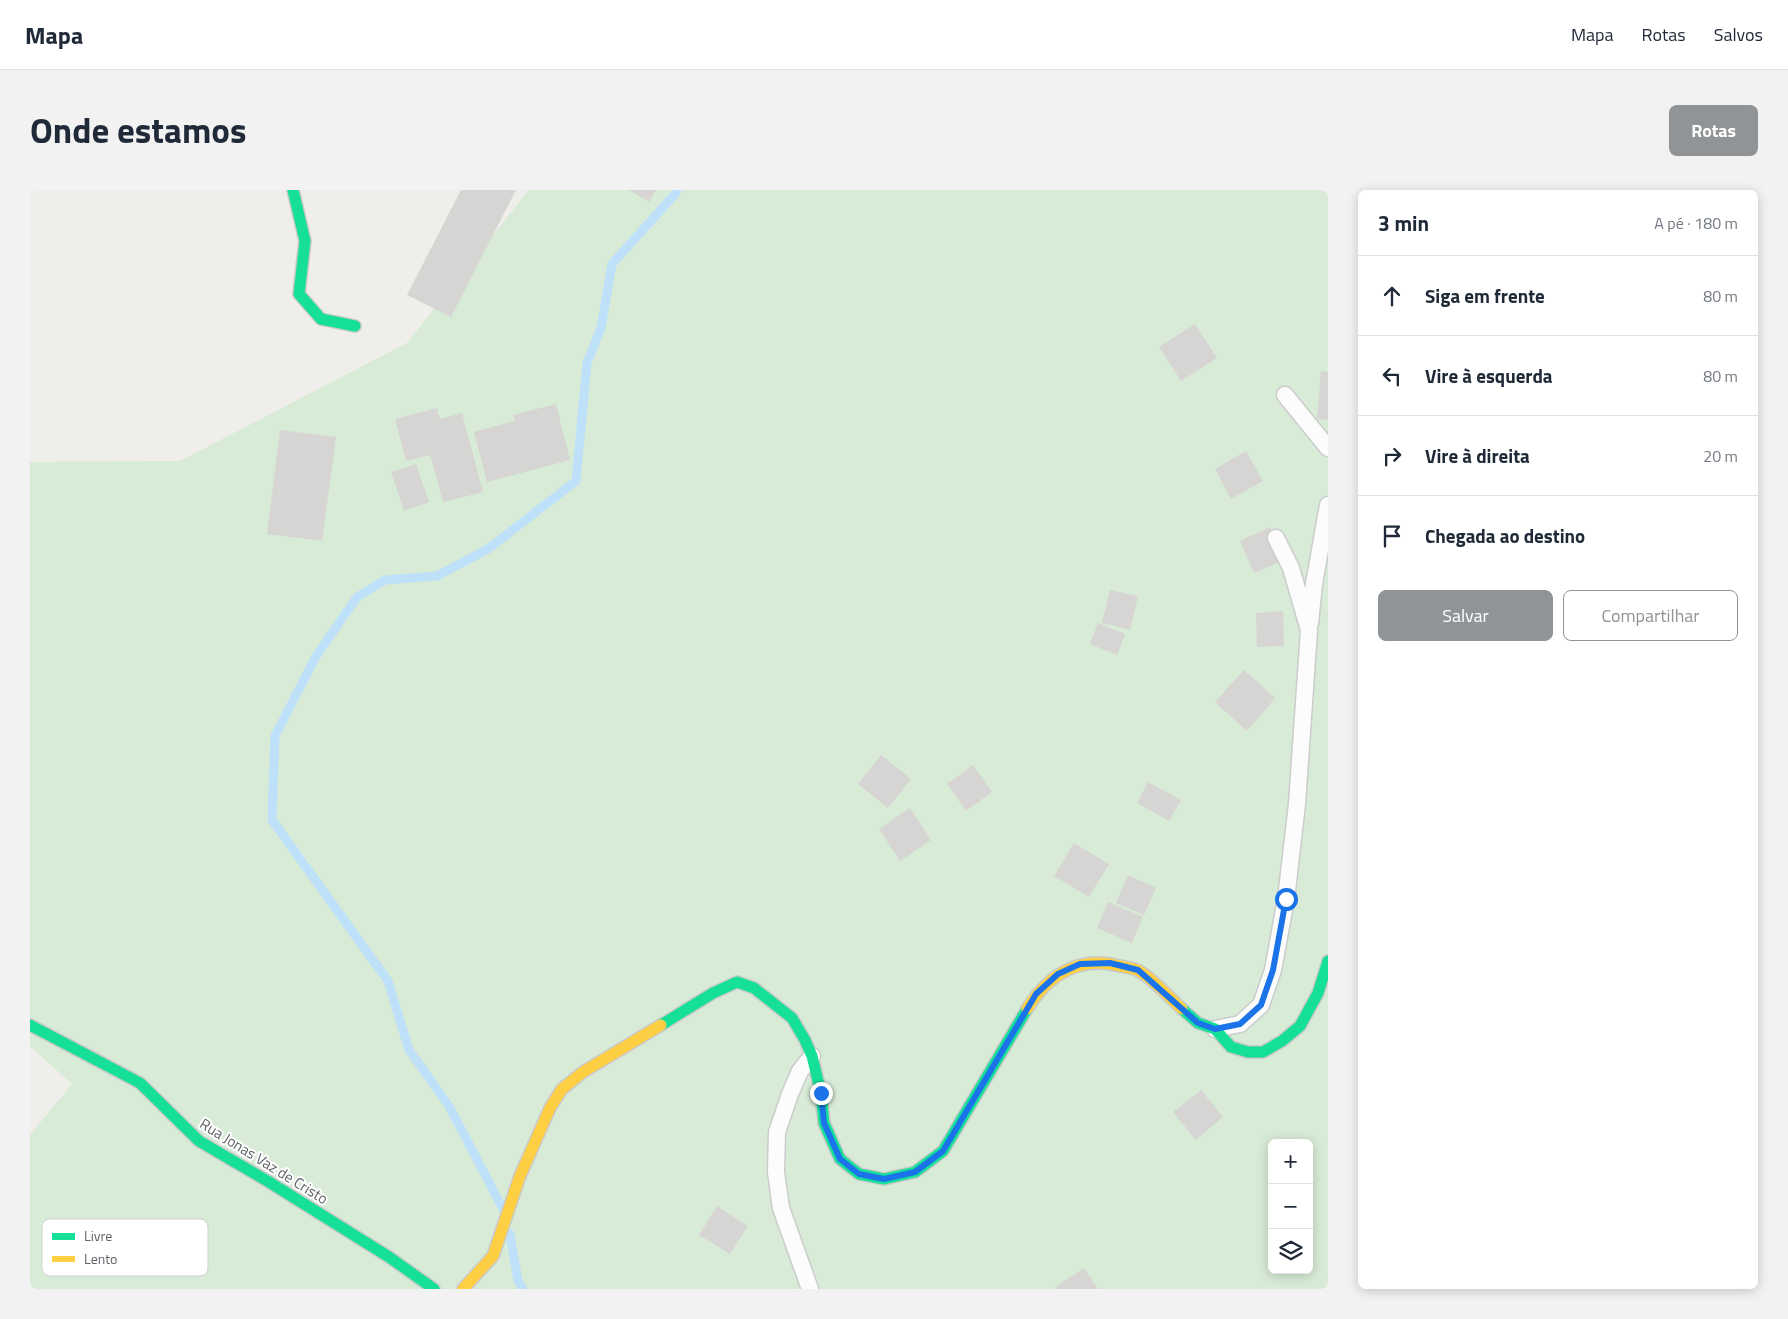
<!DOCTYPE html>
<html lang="pt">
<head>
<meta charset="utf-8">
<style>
  body { margin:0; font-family:"Titillium Web",sans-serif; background:#f2f2f3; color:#1f2937 }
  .controls { position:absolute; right:15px; bottom:15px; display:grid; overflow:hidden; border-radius:8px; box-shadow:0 2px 12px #0003 }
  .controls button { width:45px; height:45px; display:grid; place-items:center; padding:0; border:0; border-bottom:1px solid #e0e1e3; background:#fff; color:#1f2937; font:25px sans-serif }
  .stop { position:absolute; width:15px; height:15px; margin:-11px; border:4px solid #1a73e8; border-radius:50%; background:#fff }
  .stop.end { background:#1a73e8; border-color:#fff; box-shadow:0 1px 5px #0008 }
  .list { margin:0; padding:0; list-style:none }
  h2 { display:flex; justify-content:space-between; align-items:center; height:65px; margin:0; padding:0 20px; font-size:21px }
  h2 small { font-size:16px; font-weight:400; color:#747a83 }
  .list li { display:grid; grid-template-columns:32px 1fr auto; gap:15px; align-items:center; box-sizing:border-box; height:80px; padding:0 20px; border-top:1px solid #e0e1e3 }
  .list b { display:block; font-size:19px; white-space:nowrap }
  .list em { font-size:16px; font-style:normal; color:#747a83 }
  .actions { display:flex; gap:10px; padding:15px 20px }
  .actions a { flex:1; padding:11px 0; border:1px solid #919496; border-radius:8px; text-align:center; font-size:18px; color:#919496 }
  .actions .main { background:#919496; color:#fff }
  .icon { flex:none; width:28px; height:28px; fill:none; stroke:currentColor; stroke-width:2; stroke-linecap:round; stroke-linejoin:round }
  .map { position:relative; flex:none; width:1298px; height:1099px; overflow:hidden; border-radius:8px }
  header { display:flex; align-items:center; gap:30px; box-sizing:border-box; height:70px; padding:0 25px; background:#fff; border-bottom:1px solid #e0e1e3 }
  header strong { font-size:24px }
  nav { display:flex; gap:28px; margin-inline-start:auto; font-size:18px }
  .intro { display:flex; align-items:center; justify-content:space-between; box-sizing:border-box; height:120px; padding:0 30px }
  h1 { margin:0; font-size:35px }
  .button { padding:12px 22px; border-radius:8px; background:#919496; color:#fff; font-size:18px; font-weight:700 }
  main { display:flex; gap:30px; padding:0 30px }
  aside { flex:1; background:#fff; border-radius:8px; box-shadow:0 2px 12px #0003 }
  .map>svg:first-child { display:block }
</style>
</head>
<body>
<header>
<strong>Mapa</strong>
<nav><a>Mapa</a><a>Rotas</a><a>Salvos</a></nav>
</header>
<div class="intro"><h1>Onde estamos</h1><a class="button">Rotas</a></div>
<main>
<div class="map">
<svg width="1298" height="1099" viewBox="0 0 1298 1099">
  <rect width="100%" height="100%" fill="#efeeea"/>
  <!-- green -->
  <path fill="#d8ebd6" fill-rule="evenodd" d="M499,0h799v1099h-1298v-154l42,-51 -42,-38v-584l150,-1 227,-118zM1242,953h37v127h-37z"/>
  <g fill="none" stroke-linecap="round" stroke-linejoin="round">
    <!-- stream -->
    <path stroke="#bfe0f9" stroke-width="9" d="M473,1019l-54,-103 -40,-56 -21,-69 -116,-161 3,-84 40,-78 42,-61 28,-17 52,-4 51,-27 88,-68 11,-118 14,-35 11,-64 64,-71 1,-3
      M480,1044l8,47 5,8"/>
  </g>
  <!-- building -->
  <path fill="#d6d5d3" d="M431,0h55l-65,127 -44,-22z
    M599,0h27l-7,12z
    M1165,134l22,34 -36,23 -22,-34z
    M1291,181l7,1v48l-11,-1z
    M526,214l14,56 -83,22 -13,-50 41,-11 -2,-6z
    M407,218l3,11 22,-6 21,79 -40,10 -13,-47 -24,6 -11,-42z
    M250,240l56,7 -14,104 -55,-7z
    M1216,261l17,30 -32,18 -16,-30z
    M386,274l13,38 -25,9 -13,-39z
    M1240,337l14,33 -30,13 -14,-32z
    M1080,400l28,6 -8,34 -28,-7z
    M1253,421l1,35 -27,1 -1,-34z
    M1068,433l27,11 -8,21 -27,-11z
    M1214,480l31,28 -28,33 -32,-29z
    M851,565l30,24 -23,29 -30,-24z
    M943,575l19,27 -26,19 -19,-27z
    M1118,592l33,18 -12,21 -32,-18z
    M880,618l21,32 -31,21 -21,-32z
    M1044,653l35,21 -20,33 -35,-21z
    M1098,685l28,13 -12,27 -28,-12z
    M1078,712l35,15 -11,26 -35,-15z
    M1171,900l22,27 -27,23 -23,-28z
    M687,1016l31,20 -18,28 -31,-19z
    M1054,1078l14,21h-41l-2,-2z"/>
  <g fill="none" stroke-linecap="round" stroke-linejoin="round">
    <!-- lane casing -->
    <g stroke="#cbcccc" stroke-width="19">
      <path id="lane" d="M1255,205l43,53
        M1280,433l4,-39 14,-79
        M1185,839l25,-5 21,-19 12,-35 13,-71 11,-95 12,-174 -18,-62 -15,-30
        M780,1099l-29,-81 -5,-36 1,-40 13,-38 10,-23 12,-15"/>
    </g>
    <!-- fast casing -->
    <g stroke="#cacacb" stroke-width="14">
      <path id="fast" d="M263,0l12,51 -6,53 22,25 34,7
        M1152,819l16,14 17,6 16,18 17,5h15l19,-11 18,-15 18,-33 10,-32
        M0,835l110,58 59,58 70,41 120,75 45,32
        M631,835l52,-32 24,-11 17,6 38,30 13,22 7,16 9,37 3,30 16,36 19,15 25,5 31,-7 28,-21 84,-142"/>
    </g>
    <!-- slow casing -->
    <g stroke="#cacacb" stroke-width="14">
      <path id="slow" d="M997,819c21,-34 52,-54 93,-43 6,1 14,2 19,5 13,7 31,27 43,38
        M433,1099l30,-33 27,-80 30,-68 12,-19 21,-17 78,-47"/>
    </g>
    <!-- lane -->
    <use href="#lane" stroke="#fdfcfc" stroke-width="16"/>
    <!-- fast -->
    <use href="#fast" stroke="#16e098" stroke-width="11"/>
    <!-- slow -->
    <use href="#slow" stroke="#ffcf43" stroke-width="11"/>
  </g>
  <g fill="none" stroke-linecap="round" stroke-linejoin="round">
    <!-- route -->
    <path stroke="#1a73e8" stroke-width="6" d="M791,903l3,30 16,36 19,15 25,5 31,-7 28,-21 93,-157 22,-20 22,-10 30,-1 28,7 60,53 17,6 25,-5 21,-19 12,-35 13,-71"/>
  </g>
  <g text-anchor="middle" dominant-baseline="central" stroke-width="4" stroke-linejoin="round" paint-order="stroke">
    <!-- street labels -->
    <g font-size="15" fill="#5f6368" stroke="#fff">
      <text transform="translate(234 971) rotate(32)">Rua Jonas Vaz de Cristo</text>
    </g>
  </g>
  <!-- legend -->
  <rect x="12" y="1029" width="166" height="57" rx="8" fill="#fff" stroke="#cfd0d2" stroke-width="1"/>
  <rect x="22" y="1043" width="23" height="7" fill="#16e098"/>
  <rect x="22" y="1066" width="23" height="6" fill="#ffcf43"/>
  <g font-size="14" fill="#5f6368">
    <text x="54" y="1051">Livre</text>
    <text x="54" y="1074">Lento</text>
  </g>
</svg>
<div class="controls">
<button>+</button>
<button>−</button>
<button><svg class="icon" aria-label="layers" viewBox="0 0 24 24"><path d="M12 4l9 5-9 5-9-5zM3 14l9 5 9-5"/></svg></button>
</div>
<div class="stop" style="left:1256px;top:709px"></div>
<div class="stop end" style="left:791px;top:903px"></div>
</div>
<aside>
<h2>3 min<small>A pé · 180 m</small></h2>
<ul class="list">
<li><svg class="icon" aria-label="ahead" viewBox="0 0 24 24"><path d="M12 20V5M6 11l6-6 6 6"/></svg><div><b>Siga em frente</b></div><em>80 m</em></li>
<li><svg class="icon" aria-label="left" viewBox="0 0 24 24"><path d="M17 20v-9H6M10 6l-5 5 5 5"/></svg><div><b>Vire à esquerda</b></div><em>80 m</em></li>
<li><svg class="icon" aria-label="right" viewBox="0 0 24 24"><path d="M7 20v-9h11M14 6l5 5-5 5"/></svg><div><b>Vire à direita</b></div><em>20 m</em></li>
<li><svg class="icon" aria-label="arrive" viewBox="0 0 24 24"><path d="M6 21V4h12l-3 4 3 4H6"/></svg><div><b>Chegada ao destino</b></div></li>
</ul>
<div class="actions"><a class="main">Salvar</a><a>Compartilhar</a></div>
</aside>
</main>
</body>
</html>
